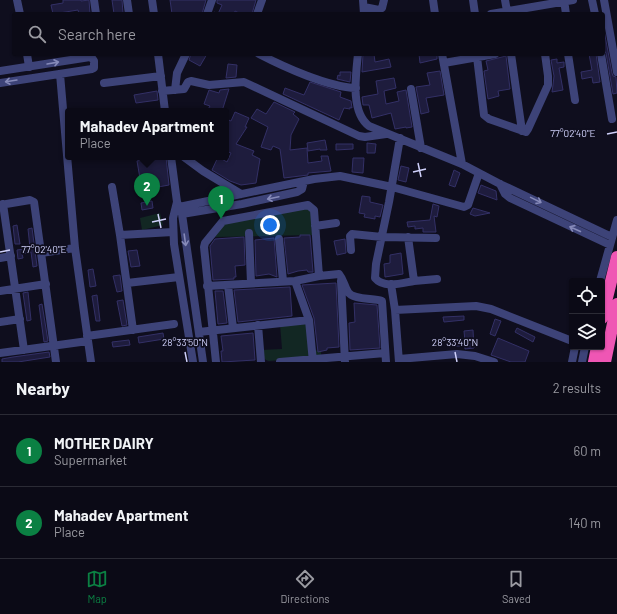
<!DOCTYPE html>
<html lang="en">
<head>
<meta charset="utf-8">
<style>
  body { margin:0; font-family:Barlow,sans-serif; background:#191823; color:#f1f3f6 }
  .controls { position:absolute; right:12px; bottom:12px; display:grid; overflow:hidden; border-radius:4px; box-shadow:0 1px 3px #0004 }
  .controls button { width:36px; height:36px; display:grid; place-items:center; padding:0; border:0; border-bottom:1px solid #2b2b35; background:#0b0a16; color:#f1f3f6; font:20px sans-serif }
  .you { position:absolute; left:270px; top:225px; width:14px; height:14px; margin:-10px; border:3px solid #fff; border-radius:50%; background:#1a73e8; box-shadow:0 0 0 6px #1a73e833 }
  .badge { display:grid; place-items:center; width:26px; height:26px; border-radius:50%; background:#0b8043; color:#fff; font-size:13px; font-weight:700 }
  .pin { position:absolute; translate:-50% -33px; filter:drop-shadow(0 1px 2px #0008) }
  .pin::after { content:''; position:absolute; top:21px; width:14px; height:12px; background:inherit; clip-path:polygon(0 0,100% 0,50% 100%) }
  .popup { position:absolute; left:65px; top:108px; width:164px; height:52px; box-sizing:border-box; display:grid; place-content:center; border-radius:4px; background:#0b0a16; filter:drop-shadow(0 1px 3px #0005); font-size:13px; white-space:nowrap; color:#9a9aa1 }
  .popup b { font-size:15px; color:#f1f3f6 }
  .popup::after { content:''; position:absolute; left:50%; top:100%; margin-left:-8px; border:8px solid transparent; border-top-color:#0b0a16 }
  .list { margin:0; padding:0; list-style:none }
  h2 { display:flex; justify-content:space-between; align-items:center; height:52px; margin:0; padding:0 16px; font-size:17px }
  h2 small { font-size:13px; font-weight:400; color:#9a9aa1 }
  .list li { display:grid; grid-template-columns:26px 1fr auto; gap:12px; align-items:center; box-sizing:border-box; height:72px; padding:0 16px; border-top:1px solid #2b2b35 }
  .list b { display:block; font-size:15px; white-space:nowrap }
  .list p { margin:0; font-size:13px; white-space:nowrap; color:#9a9aa1 }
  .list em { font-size:13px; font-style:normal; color:#9a9aa1 }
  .icon { flex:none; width:22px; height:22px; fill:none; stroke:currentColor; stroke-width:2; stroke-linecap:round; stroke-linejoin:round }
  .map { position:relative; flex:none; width:617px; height:362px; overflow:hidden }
  .search { position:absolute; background:#0b0a16; box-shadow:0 1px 3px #0004; left:12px; right:12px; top:12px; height:44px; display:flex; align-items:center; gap:10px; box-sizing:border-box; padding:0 14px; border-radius:4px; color:#9a9aa1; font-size:15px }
  .sheet { height:196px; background:#0b0a16 }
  nav { display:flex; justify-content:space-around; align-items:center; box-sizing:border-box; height:56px; border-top:1px solid #2b2b35; background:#0b0a16; font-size:11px; color:#9a9aa1 }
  nav a { display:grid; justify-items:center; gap:2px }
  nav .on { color:#0b8043 }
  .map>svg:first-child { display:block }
</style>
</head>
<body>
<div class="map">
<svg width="617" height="362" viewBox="0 0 617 362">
  <rect width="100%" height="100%" fill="#0f0e1e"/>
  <!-- green -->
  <path fill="#122723" d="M307,208l4,4 1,23 -97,2 10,-14z
    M160,213l3,12 -21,5 -2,-12z
    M309,320l2,31 10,-1v7l-52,4 -3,-1 -4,-4 -1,-6 21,-1 -2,-25z"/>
  <!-- building -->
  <path fill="#1e1c3d" stroke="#333066" d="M63,0h18v1l8,-1 1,14h-11l-1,-4 -25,4 -2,-9 12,-2z
    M112,0h10l1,13 -9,1z
    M170,0h36l-4,14h-30z
    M217,0h39l-4,14h-11l-6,-3 -1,3h-21l1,-2 4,2 4,-9 -5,-2z
    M603,25l9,48 1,3 3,1 1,16 -4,1 -7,-41 -3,-4z
    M191,54h16l-7,12 -11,-6z
    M363,54h11l1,8 14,-3 2,8 -29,5z
    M419,54h18v5l-17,4z
    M589,54h7l4,28 -7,1 -1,-6 -10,2 -1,-7 11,-2z
    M506,56l4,33 -12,2 1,5 -11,3 -4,-28 4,-1 -2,-9z
    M557,59v4l7,-1v5l-5,1 4,22 -11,2 1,-7 1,-9 -3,-16z
    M228,64l9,1 -1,12 -10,1z
    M440,71l4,24 -18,3 3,14 -8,2 -5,-27 14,-2 -3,-12z
    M340,72h11l-1,10 -13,-3 1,-4 2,1z
    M394,78l2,10 -12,3 2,13 13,-3 -2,-9 9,-2 6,37 -6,1v-1l-11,2 -4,-16 -19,5 -3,-13h-6l-1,-8 16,-3 -2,-13z
    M310,82l31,10 -1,5 11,4 1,7 -2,-1v2l-6,-1 -5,12 -56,-26 2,-6 19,7z
    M229,89l-7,22h-15l3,-5 -6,-2 5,-14 10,3 1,-3z
    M157,91l1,9 -22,3 -2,-8z
    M274,102l21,10 -2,2 6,5 -8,16 -1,15 17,-2 1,15 14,-2 -1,-5h7l3,15 -23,2v2l-24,3 -4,-29 -7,-3 -2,4 -10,-3 7,-20 -17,-9 6,-9 9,5z
    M235,112l14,6 -4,9h2l-11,17 18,7 -2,4 8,4 -4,24 -15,2 -11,-4 -18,-11 6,-13 9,5 4,-9 -5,-2v-32l5,2z
    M325,140l2,10h-7v-1l-12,2 -1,-8z
    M367,143l9,1 -1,9h-8z
    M336,144h17v5l-17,1z
    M157,157h9l3,28 -27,5 -5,-29z
    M353,158h11l-1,15 -11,-1z
    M401,166l8,2 -3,14 -8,-2z
    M454,170l6,3 -5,14 -6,-2z
    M481,185l15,6 1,9 -19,-7z
    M362,196l8,1v5l13,3 -3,12 -5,-1v3l-11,-2 1,-3 -6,-1z
    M152,201l1,7 -11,2 -1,-7z
    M433,204l6,2 -2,11 -3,-1 2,16h-13v-4l-8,1v-3l-7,1 -1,-5 23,-2z
    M473,208l17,5 -15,3 -5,-2z
    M17,225l3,19h-5l-2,-18z
    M32,228l5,38 -4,1 -2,-15 -9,2 1,4 -5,1 -1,-9 13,-2 -2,-19z
    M300,235h10l3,37h-5l-1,-2 -9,1 -10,3 -4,-36 16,-1z
    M244,237l1,28 -10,1 1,11h-2v2l-21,1 -3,-34 5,-7z
    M274,238l3,39 -8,-3 -13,2 -1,-36z
    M345,239l1,14 -9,2 -3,-14z
    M137,250l3,16 -9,1 -3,-16z
    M401,253l2,21 -18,3 -1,-13 6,-1v-8z
    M93,269l3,17 -6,1 -2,-17z
    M120,275l2,16 -5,1 -4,-16z
    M336,283l3,64 -12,1v2l-9,2 -4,-34 -12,-33z
    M290,287l2,29 -54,6 -4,-32z
    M215,291h8l4,32 -9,1z
    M28,292l3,28 -4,1 -4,-28z
    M97,295l3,26h-4l-4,-25z
    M123,300l4,25 -5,1 -5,-25z
    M354,303l23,2 3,43 -30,2 -1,-27 6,-1z
    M42,304l6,37 -4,1 -5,-37z
    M464,316v4l-20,2 -1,-5z
    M495,319l6,2 -6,15 -5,-2z
    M517,328l18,9 -2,5 -18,-10z
    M473,330l1,18 -9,1v-3h-9v-5h9l-1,-10z
    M163,333l1,6 -25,4 -1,-6z
    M253,333l2,27 -33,2 -1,-11h2l-2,-15z
    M498,338l31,13 -4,11h-14l-20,-7z
    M129,340l1,5 -17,2 -1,-5z
    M49,352l1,5 -32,5h-16v-3l11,-2z"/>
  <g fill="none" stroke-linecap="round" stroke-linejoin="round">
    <!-- minor -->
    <path stroke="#3d4378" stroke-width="8" d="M17,0l3,14
      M94,0l2,14
      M127,0l2,14
      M152,0l2,14
      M363,0l1,14
      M433,0l2,14
      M473,0l2,14
      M505,0l2,11
      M564,0l2,14
      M592,0l3,14
      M604,0l13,72
      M364,7l15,3 3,-2 2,-8
      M207,14l5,-14
      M257,14l5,-14
      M491,14l82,-14
      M27,54l2,13
      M158,54l7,57
      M259,54c25,13 69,33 97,34
      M358,54c-2,20 -8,58 11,72l93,38 38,20 112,53
      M442,54l20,110
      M511,54l11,77
      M568,54l7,46
      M601,54l11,65
      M477,57l7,58 5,4 37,13 2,-3 20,-44v-9l-3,-22
      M444,63l51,-9
      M0,71l90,-14 2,1 2,3v7l-2,1 -92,14
      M60,74l15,174 16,114
      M104,83l57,-7
      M411,89l10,59
      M175,90l2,-17 9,-19
      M162,91l22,-2 4,-7 3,-1 18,4 35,-3 115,54 6,1 21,-3
      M400,138l-11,64 -13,62 -1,14c9,11 27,5 39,3l-6,-44
      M171,157l6,45 5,12 21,148
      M184,157l19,14 38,23
      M500,184l5,10 5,4 100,47
      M112,187l8,48 13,95
      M177,202l-4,16 1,26 19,118
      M3,204l21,146
      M0,205l30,-5 4,2 22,160
      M179,207l135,-28 26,-3 52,11 72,20 4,-2 1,-3 10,-29
      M182,214l60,-10 55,-12 5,-3 2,-8
      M315,226l21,-3
      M249,233l2,50
      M120,235l53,-3
      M279,239l4,42
      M351,250l-1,-14 2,-2 30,3 54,1
      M41,253l34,-5
      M0,258l11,-2
      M295,281l14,39
      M341,281l4,81
      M414,281l23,-2
      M600,281l17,-61
      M127,283l52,-6
      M391,284l4,26
      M228,285l5,43
      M207,286l88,-5 24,-5
      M0,291l46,-7
      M0,322l20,-3
      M258,325l3,37
      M199,332l110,-12 4,42
      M87,336l87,-12
      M0,353l88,-12
      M399,359l58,-5 18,2 19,6
      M216,362l-12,-115 1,-4 18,-22 85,-16 6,5 5,66 20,-2c5,6 5,12 9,18 5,8 25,6 34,9l4,61
      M280,362l105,-9
      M399,362l-4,-52 81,-4 15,3 81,32
      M572,362l3,-15
      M582,362l3,-15"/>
    <!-- highway -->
    <path stroke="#ef56b4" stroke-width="12" d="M602,318l15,-61
      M594,362l3,-15
      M605,362l12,-58"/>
  </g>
  <!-- one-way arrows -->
  <defs><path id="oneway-shaft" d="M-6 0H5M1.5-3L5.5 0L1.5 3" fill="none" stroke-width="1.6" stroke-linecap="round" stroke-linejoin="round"/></defs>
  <g stroke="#868ab9">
    <use href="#oneway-shaft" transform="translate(53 63) rotate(-10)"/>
    <use href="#oneway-shaft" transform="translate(11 81) rotate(171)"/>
    <use href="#oneway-shaft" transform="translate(273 198) rotate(168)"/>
    <use href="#oneway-shaft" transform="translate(536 200) rotate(26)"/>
    <use href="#oneway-shaft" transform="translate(575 229) rotate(-156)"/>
    <use href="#oneway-shaft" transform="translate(185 240) rotate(82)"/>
  </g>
  <!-- ticks -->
  <path fill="none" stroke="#cfd0fa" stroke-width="1.5" d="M607,134l10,-2M418,163l3,14M413,172l13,-3M158,214l3,14M152,222l14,-3M0,252l10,-2M185,352l2,10M455,352l2,10"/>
  <g font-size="10" text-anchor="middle" fill="#cfd0fa" stroke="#0f0e1e" stroke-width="3.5" stroke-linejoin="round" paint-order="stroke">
    <text x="573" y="137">77°02'40"E</text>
    <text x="44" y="253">77°02'40"E</text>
    <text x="185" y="346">28°33'50"N</text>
    <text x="455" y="346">28°33'40"N</text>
  </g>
</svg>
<div class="controls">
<button><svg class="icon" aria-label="locate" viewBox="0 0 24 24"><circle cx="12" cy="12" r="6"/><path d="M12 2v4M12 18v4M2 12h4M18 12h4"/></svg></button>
<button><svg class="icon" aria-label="layers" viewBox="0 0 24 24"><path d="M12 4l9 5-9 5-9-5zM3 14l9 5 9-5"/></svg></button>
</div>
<div class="you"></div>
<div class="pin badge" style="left:221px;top:219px">1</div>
<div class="pin badge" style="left:147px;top:206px">2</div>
<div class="popup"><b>Mahadev Apartment</b>Place</div>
<div class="search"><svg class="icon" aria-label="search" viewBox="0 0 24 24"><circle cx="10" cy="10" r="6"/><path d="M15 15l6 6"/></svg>Search here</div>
</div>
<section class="sheet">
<h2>Nearby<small>2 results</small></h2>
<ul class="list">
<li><span class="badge">1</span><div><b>MOTHER DAIRY</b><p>Supermarket</p></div><em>60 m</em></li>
<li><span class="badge">2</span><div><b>Mahadev Apartment</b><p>Place</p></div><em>140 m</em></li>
</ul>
</section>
<nav>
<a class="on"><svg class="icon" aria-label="map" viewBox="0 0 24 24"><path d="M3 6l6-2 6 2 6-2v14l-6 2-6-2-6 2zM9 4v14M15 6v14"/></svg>Map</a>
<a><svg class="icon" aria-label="directions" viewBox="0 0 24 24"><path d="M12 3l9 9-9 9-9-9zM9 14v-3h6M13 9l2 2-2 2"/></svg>Directions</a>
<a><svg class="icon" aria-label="saved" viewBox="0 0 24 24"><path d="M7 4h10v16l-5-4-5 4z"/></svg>Saved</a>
</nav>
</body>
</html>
